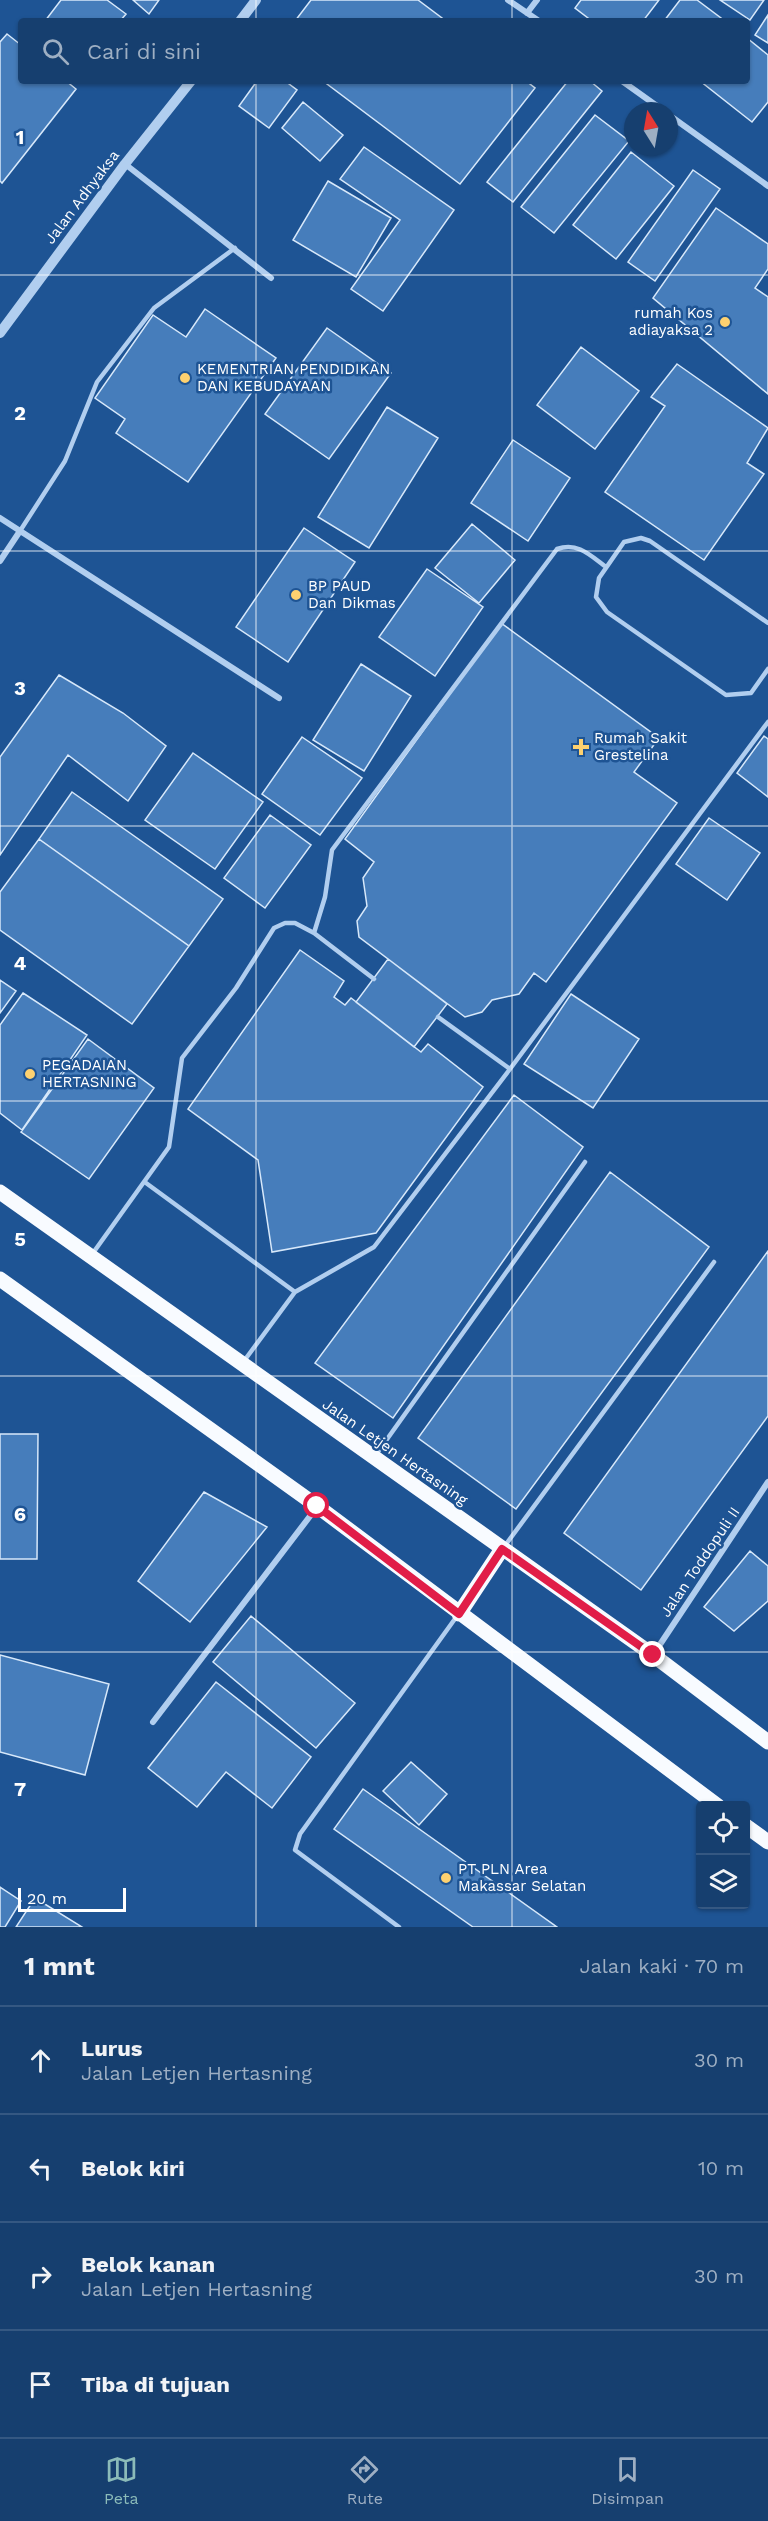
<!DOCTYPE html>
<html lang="id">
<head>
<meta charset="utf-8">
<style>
  body { margin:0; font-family:"Work Sans",sans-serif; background:#234a77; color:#f1f3f6 }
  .controls { position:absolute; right:18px; bottom:18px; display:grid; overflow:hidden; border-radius:6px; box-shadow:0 2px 4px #0004 }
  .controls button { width:54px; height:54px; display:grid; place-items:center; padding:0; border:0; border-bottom:2px solid #355882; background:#163f6f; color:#f1f3f6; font:30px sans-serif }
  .compass { position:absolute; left:624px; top:102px; width:54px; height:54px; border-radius:50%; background:#163f6f; box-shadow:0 2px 4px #0004; rotate:349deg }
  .scale { position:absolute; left:18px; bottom:15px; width:108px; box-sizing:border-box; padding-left:6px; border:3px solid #fff; border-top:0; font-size:16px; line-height:21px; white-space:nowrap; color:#fff; -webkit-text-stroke:4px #1e5494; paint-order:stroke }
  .stop { position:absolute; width:18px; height:18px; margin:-14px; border:4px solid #e11d48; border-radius:50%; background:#fff }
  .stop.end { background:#e11d48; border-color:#fff; box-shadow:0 2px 6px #0008 }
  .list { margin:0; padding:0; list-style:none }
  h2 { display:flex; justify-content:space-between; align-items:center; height:78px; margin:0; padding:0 24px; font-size:26px }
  h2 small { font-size:20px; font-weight:400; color:#9eafc3 }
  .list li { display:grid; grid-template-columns:39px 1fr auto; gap:18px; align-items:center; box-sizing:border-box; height:108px; padding:0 24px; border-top:2px solid #355882 }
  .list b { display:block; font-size:22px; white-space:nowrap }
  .list p { margin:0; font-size:20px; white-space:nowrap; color:#9eafc3 }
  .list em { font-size:20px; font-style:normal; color:#9eafc3 }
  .icon { flex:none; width:33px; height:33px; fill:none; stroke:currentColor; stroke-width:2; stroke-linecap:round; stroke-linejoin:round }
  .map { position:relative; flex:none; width:768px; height:1927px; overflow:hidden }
  .search { position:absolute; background:#163f6f; box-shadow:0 2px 4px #0004; left:18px; right:18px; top:18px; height:66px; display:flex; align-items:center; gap:15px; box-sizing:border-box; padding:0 21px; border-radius:6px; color:#9eafc3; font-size:22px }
  .sheet { height:510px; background:#163f6f }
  nav { display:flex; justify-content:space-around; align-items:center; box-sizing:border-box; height:84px; border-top:2px solid #355882; background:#163f6f; font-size:16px; color:#9eafc3 }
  nav a { display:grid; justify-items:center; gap:3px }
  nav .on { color:#8bbbb9 }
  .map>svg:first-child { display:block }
</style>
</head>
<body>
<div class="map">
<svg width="768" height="1927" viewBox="0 0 768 1927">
  <rect width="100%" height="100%" fill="#1e5494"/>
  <!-- building -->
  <path fill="#467dbb" stroke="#d7e8fa" stroke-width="1.5" d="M61,0h46l19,14 -6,7h-75z
    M133,0h26l-10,14z
    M311,0h107l28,21h-151z
    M581,0h78l-16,21h-51l-17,-13z
    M680,0h17l28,21h-61z
    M720,0h44l-14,20z
    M768,15v28l-13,-8z
    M7,34l14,11v36h45l10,8 -74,94 -2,-2v-139z
    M747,38l21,17v47l-16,20 -52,-41h47z
    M257,81h28l12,9 -28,38 -30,-22z
    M323,81h203l9,7 -75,96z
    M568,81h22l12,10 -89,111 -26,-20z
    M303,102l40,33 -23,26 -38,-33z
    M595,115l34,26 -75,92 -33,-26z
    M364,147l90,63 -71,101 -32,-22 49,-69 -60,-41z
    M631,152l43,34 -58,73 -43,-34z
    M693,170l27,19 -65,92 -27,-19z
    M328,181l63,37 -35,59 -63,-37z
    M716,208l52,36v25l-13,19 13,9v97l-115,-96z
    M205,309l71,49 -88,124 -72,-49 9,-14 -30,-21 58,-83 33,22z
    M327,328l64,45 -62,86 -64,-45z
    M581,347l58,44 -44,58 -58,-44z
    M677,364l91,64 -21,35 17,11 -60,86 -99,-68 60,-86 -14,-9z
    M387,407l51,31 -69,110 -51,-31z
    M513,440l57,38 -42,63 -57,-38z
    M472,524l43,36 -36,43 -44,-35z
    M304,528l51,34 -67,100 -52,-35z
    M427,569l56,38 -48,69 -56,-39z
    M501,623l158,115 -25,34 43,31 -131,179 -12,-9 -15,21 -27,6 -10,12 -17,5 -106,-80 -2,-16 10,-15 -4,-28 11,-16 -29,-23z
    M361,664l50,32 -47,75 -51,-31z
    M59,675l64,38 43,33 -38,55 -60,-46 -68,100v-98z
    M764,736l4,3v58l-31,-24z
    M302,737l60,41 -42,57 -58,-41z
    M193,753l70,49 -48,67 -70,-49z
    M72,792l151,107 -34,47 -150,-107z
    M270,815l41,30 -46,63 -41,-30z
    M709,818l51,35 -33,47 -51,-36z
    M39,839l150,107 -57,78 -132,-94v-38z
    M300,950l44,31 -10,16 11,8 6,-7 70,54 7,-8 55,43 -107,146 -104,19 -14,-92 -70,-51z
    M388,959l59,45 -33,43 -58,-45z
    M0,980l16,11 -16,22z
    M23,993l64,42 -65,95 -22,-17v-88z
    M571,994l68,45 -46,69 -69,-44z
    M88,1039l66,49 -65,91 -68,-47z
    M514,1095l69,52 -190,271 -78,-55z
    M610,1172l99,75 -193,262 -98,-71z
    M768,1251v165l-127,174 -77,-57z
    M0,1434h38l-1,125h-37z
    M204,1492l63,35 -77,95 -52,-41z
    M750,1551l18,15v35l-34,30 -30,-24z
    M251,1616l104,87 -39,45 -103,-86z
    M0,1655l109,29 -24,91 -85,-23z
    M216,1682l95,75 -39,51 -46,-36 -29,35 -49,-39z
    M411,1762l36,32 -28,31 -36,-34z
    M363,1789l194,138h-84l-139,-98z
    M0,1887l21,14 -16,26h-5z
    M35,1898l47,29h-66z"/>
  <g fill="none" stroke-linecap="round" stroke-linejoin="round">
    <!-- service -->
    <path stroke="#b1ceef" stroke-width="4.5" d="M20,531l45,-70 32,-79 57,-74 81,-60
      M768,623l-118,-82 -9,-3 -17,4 -25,36 -3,19 11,15 119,83 25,-2 17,-24
      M374,979l-60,-46 11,-36 7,-47 225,-301c21,-7 33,6 49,18
      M510,1069l258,-347
      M146,1183l149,109
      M93,1253l76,-106 13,-89 54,-70 38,-60 11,-5h10l19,10
      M244,1361l51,-69 79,-45 136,-178 -72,-52
      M375,1456l210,-294
      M504,1547l210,-285
      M399,1927l-104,-77 5,-16 157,-218"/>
    <!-- minor -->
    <path stroke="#b1ceef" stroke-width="6" d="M508,0l31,21
      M527,13l10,-13
      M622,81l42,30
      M669,115l99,71
      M125,164l146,114
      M0,518l279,180
      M0,561l20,-30
      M653,1655l115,-173
      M153,1722l164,-215"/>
    <!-- tertiary -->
    <path stroke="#b1ceef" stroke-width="10" d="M240,21l16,-21
      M0,333l125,-169 66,-83"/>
    <!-- primary -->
    <path stroke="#f8fbff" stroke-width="15" d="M0,1192l653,463 115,87
      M0,1279l317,227 401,300
      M459,1614l43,-65
      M746,1826l22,16"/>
  </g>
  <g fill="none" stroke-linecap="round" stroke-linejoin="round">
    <!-- route -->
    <path stroke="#e11d48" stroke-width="8" d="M317,1506l142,108 43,-65 151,106"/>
  </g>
  <!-- grid -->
  <path fill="none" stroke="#fff" stroke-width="1.5" stroke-opacity="0.55" d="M256,0v21M512,0v21M256,81v1846M512,81v1846M0,275h768M0,551h768M0,826h768M0,1101h768M0,1376h768M0,1652h768"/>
  <!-- markers -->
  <g fill="#fdd170" stroke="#1e5494" stroke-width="2">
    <circle cx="725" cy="322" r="6"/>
    <circle cx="185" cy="378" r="6"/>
    <circle cx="296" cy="595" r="6"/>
    <path d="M578 738h6v6h6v6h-6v6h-6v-6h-6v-6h6z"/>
    <circle cx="30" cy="1074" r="6"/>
    <circle cx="446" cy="1878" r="6"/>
  </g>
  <g text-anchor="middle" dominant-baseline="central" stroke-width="5" stroke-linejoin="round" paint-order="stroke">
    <!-- street labels -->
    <g font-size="15" fill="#fff" stroke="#1e5494">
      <text transform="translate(82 197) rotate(-53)">Jalan Adhyaksa</text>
      <text transform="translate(395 1452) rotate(35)">Jalan Letjen Hertasning</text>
      <text transform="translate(700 1562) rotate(-56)">Jalan Toddopuli II</text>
    </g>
    <!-- poi labels -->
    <g font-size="15" fill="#fff" stroke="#1e5494" text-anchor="start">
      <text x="713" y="313" text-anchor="end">rumah Kos<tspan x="713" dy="17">adiayaksa 2</tspan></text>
      <text x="197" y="369">KEMENTRIAN PENDIDIKAN<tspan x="197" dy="17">DAN KEBUDAYAAN</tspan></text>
      <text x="308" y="586">BP PAUD<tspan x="308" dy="17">Dan Dikmas</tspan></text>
      <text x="594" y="738">Rumah Sakit<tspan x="594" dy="17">Grestelina</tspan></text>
      <text x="42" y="1065">PEGADAIAN<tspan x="42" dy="17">HERTASNING</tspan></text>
      <text x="458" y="1869">PT PLN Area<tspan x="458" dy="17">Makassar Selatan</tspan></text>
    </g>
  </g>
  <g font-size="20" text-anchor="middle" font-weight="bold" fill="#fff" stroke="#1e5494" stroke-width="5" stroke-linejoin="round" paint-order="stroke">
    <text x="20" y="144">1</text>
    <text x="20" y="420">2</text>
    <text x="20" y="695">3</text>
    <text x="20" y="970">4</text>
    <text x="20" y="1246">5</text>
    <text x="20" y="1521">6</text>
    <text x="20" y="1796">7</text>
  </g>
</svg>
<div class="controls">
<button><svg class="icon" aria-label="locate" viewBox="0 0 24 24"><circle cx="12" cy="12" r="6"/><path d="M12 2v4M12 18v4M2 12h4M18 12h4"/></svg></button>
<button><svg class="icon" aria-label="layers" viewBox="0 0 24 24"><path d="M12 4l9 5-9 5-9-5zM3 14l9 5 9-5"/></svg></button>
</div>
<svg class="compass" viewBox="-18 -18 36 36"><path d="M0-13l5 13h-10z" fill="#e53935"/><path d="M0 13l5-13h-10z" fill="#9eafc3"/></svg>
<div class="scale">20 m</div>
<div class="stop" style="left:317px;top:1506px"></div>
<div class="stop end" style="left:653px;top:1655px"></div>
<div class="search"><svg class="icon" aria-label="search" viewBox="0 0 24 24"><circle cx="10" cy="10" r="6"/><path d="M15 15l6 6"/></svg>Cari di sini</div>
</div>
<section class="sheet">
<h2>1 mnt<small>Jalan kaki · 70 m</small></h2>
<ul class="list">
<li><svg class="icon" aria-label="ahead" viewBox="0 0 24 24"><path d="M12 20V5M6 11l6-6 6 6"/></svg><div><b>Lurus</b><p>Jalan Letjen Hertasning</p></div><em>30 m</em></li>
<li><svg class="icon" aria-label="left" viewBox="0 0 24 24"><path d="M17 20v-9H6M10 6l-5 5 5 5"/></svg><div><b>Belok kiri</b></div><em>10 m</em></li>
<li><svg class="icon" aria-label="right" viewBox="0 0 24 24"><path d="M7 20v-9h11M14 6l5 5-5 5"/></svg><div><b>Belok kanan</b><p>Jalan Letjen Hertasning</p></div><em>30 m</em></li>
<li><svg class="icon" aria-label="arrive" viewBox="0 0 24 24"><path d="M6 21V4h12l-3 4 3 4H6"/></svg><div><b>Tiba di tujuan</b></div></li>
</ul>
</section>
<nav>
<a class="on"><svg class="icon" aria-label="map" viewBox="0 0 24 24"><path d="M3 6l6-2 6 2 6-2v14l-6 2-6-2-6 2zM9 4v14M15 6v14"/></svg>Peta</a>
<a><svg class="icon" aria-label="directions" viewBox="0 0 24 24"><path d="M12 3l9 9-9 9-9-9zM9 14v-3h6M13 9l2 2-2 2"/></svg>Rute</a>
<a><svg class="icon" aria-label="saved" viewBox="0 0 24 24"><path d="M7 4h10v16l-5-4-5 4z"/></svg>Disimpan</a>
</nav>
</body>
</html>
